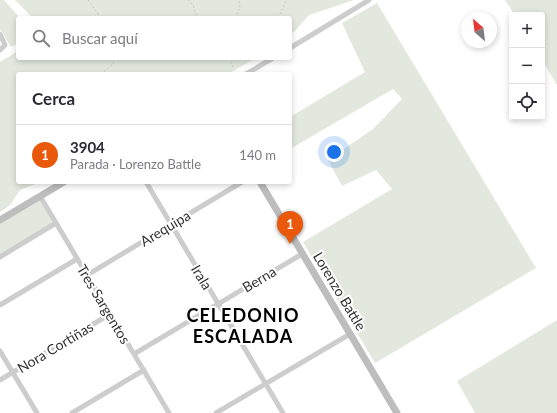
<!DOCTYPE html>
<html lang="es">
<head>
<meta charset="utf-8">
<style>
  body { margin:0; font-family:Lato,sans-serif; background:#f2f2f3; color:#2b2b33 }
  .controls { position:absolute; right:12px; top:12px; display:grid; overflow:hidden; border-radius:4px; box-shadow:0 2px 6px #0003 }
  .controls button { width:36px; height:36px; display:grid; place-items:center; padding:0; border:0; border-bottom:1px solid #e1e1e2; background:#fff; color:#2b2b33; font:20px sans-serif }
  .compass { position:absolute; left:461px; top:12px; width:36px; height:36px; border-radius:50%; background:#fff; box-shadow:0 2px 6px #0003; rotate:332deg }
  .you { position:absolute; left:334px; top:152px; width:14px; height:14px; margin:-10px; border:3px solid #fff; border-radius:50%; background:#1a73e8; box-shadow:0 0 0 6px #1a73e833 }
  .badge { display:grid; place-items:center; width:26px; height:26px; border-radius:50%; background:#ea580c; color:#fff; font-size:13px; font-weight:700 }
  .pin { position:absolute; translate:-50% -33px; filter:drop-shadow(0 1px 2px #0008) }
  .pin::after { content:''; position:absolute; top:21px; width:14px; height:12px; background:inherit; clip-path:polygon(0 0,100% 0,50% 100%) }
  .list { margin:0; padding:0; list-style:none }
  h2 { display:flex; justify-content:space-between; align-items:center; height:52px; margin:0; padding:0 16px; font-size:17px }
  h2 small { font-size:13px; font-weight:400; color:#7c7c81 }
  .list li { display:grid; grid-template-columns:26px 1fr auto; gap:12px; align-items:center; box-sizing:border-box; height:60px; padding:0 16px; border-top:1px solid #e1e1e2 }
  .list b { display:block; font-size:15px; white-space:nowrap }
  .list p { margin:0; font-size:13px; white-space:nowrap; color:#7c7c81 }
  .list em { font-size:13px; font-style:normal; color:#7c7c81 }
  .icon { flex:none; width:22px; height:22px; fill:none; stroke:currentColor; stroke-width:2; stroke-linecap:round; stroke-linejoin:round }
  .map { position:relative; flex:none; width:557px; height:413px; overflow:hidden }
  .search { position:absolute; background:#fff; box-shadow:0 2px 6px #0003; left:16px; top:16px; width:276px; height:44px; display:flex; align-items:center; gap:10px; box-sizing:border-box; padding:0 14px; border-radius:4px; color:#7c7c81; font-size:15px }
  .panel { position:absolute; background:#fff; box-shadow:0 2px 6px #0003; left:16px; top:72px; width:276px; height:112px; border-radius:4px }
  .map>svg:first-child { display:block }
</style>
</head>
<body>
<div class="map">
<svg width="557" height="413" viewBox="0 0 557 413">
  <rect width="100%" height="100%" fill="#fff"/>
  <!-- green -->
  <path fill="#e2e8dd" d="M0,0h4l16,18h-2v25l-7,4 -11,-18z
    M15,0h339l-45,15 -15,17 -4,2v-16h-257z
    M505,0h52v85l-15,-25v-45h-27z
    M377,3l159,265 -161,95 -72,-121 89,-53 -16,-19 -34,16 -14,-26 45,-31 29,-30 -9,-10 -103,60v-32l75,-45 -23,-49z
    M18,51v7h238l-28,16h-210v108h23l-21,8 -10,15 -10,7v-150z
    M40,196l16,27 -56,34v-37z
    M557,320v93h-82l-18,-32z"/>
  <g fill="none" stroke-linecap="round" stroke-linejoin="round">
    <!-- path -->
    <path stroke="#c7c7c7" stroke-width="1" stroke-dasharray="2 2" stroke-linecap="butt" d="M88,0l13,18
      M188,0l5,5 4,13
      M235,18l5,-10 -1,-8
      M279,18l7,-18
      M229,58l4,9
      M101,74l12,-10 3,-6"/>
    <!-- street -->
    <path stroke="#cdcdcd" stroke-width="5" d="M0,34l5,11 -5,5
      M290,48l79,-48
      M246,74l27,-16
      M146,182l137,231
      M40,196l129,217
      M0,257l56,-34
      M87,275l155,-93
      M0,305l77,-46
      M0,351l37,62
      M134,354l168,-100
      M0,380l110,-66
      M72,413l72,-43
      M216,413l134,-79"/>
    <!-- secondary -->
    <path stroke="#bdbdbd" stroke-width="7" d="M260,182l137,231
      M0,220l64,-38"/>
  </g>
  <g text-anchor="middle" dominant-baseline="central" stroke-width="4" stroke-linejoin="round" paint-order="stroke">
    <!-- street labels -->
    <g font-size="14" fill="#333" stroke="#fff">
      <text transform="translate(165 228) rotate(-31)">Arequipa</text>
      <text transform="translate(202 277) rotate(59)">Irala</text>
      <text transform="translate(259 279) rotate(-31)">Berna</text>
      <text transform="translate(340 291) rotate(59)">Lorenzo Battle</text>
      <text transform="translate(104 304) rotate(59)">Tres Sargentos</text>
      <text transform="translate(55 347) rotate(-31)">Nora Cortiñas</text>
    </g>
    <!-- district labels -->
    <g font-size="18" font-weight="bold" letter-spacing="1" fill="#000" stroke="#fff">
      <text x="243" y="315">CELEDONIO<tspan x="243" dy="21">ESCALADA</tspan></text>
    </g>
  </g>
</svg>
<div class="controls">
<button>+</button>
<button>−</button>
<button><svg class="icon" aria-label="locate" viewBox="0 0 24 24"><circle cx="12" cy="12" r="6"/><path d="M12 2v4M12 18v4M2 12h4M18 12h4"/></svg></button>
</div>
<svg class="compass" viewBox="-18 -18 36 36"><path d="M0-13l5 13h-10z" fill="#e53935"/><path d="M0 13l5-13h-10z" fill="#7c7c81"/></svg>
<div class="you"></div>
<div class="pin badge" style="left:290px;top:244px">1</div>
<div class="search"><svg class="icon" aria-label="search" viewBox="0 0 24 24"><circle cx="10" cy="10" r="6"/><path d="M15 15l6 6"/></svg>Buscar aquí</div>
<section class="panel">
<h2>Cerca<small></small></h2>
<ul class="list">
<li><span class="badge">1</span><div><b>3904</b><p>Parada · Lorenzo Battle</p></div><em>140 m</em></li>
</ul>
</section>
</div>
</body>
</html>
